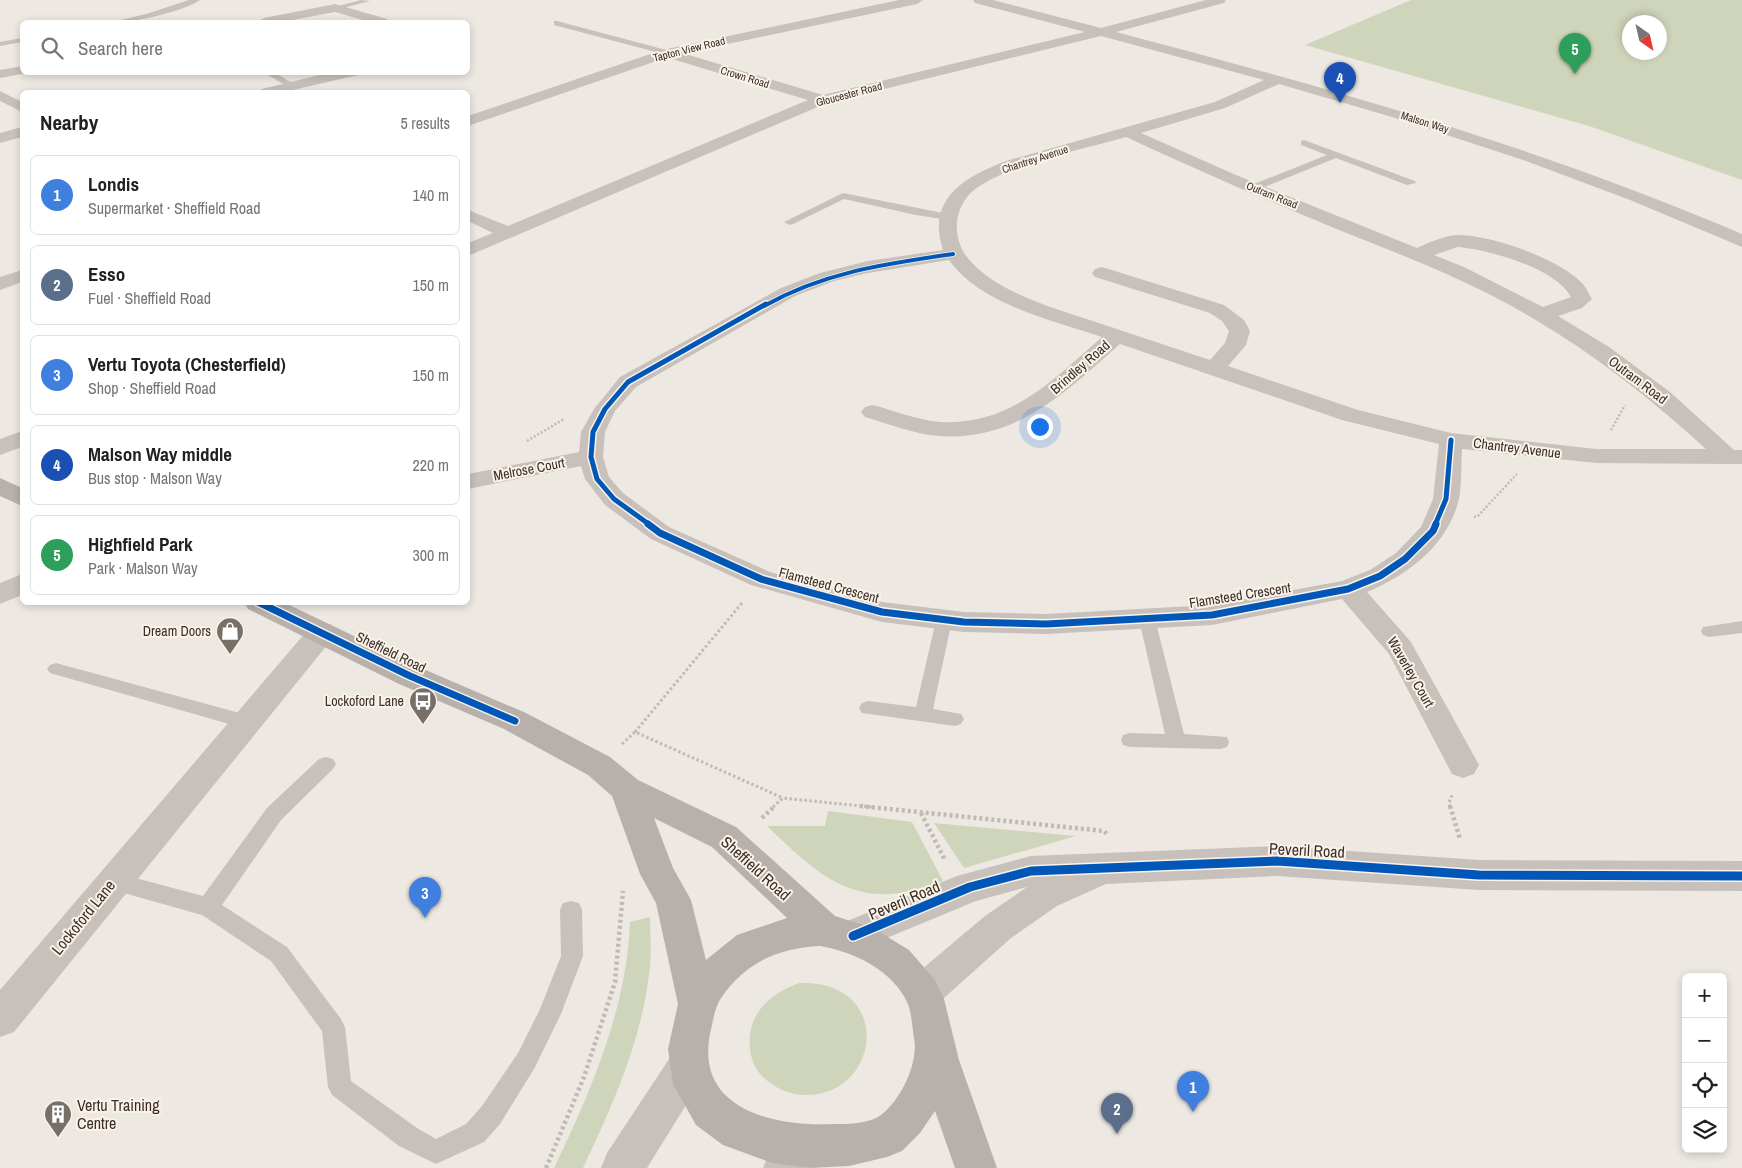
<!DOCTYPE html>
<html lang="en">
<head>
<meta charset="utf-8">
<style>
  body { margin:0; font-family:"Archivo Narrow",sans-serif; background:#f2f2f2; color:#202124 }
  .controls { position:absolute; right:15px; bottom:15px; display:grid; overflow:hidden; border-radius:8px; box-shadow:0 2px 8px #0003 }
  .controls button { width:45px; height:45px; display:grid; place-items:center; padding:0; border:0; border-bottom:1px solid #e0e0e0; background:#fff; color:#202124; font:25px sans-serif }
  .compass { position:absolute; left:1622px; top:15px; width:45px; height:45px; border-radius:50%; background:#fff; box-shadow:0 2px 8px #0003; rotate:146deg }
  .you { position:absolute; left:1039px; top:426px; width:18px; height:18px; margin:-12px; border:4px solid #fff; border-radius:50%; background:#1a73e8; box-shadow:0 0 0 8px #1a73e833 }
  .badge { display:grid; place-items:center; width:32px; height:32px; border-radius:50%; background:#0f766e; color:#fff; font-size:16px; font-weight:700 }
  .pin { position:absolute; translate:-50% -41px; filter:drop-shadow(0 1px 2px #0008) }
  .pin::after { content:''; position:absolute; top:26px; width:18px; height:15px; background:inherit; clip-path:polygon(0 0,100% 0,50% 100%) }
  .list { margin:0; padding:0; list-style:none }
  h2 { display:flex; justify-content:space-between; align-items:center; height:65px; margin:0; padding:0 20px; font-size:21px }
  h2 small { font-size:16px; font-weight:400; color:#757577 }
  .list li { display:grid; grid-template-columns:32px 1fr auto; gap:15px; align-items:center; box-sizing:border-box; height:80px; margin:0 10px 10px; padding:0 10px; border:1px solid #e0e0e0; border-radius:8px }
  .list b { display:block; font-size:19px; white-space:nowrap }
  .list p { margin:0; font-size:16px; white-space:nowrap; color:#757577 }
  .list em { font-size:16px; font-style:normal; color:#757577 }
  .icon { flex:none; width:28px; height:28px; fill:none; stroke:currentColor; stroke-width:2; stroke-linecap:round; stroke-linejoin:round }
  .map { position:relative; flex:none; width:1742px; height:1168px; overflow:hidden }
  .search { position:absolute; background:#fff; box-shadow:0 2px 8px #0003; left:20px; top:20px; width:450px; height:55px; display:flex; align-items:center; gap:12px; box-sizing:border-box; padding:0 18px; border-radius:8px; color:#757577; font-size:19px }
  .panel { position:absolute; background:#fff; box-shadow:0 2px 8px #0003; left:20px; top:90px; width:450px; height:515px; border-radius:8px }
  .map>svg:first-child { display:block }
</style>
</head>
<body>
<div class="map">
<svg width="1742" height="1168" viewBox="0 0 1742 1168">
  <rect width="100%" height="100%" fill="#eee8e2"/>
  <!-- green -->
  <path fill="#cfd5ba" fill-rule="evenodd" d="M1411,0h331v180l-153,-54 -284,-81zM1660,22v30h-30v-30z
    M828,811l84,11 31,59c-16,5 -35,12 -52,13 -53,4 -89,-35 -124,-68h58z
    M934,823l142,13 -112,32z
    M650,917c0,19 2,39 -1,57 -8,69 -37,132 -66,194h-29c37,-77 73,-160 76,-246z
    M799,983c95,-4 83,112 7,112 -17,0 -32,-7 -44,-19 -7,-7 -11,-17 -12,-27 -4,-34 19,-55 49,-66z"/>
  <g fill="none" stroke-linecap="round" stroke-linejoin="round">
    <!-- path-far2 -->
    <path stroke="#c1b9b3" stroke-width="2.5" stroke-dasharray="2 2" stroke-linecap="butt" d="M1611,430l14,-25
      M527,441l37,-22
      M1474,517l4,-1 39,-42"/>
    <!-- path-far1 -->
    <path stroke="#c1b9b3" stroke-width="3" stroke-dasharray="2.5 2.5" stroke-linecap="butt" d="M635,732l107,-129
      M622,744l13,-12 148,66
      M773,807l10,-9 89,9
      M1450,807l-1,-4 3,-8"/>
    <!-- path -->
    <path stroke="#c1b9b3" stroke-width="4.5" stroke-dasharray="3 3" stroke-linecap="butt" d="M860,806l244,25 3,3
      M1450,806l10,33
      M921,813l24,47
      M762,818l13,-12
      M546,1168l38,-91 31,-95 8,-91"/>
    <!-- service -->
    <path fill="#c8c1bb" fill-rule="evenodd" d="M189,0h11c-15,11 -70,24 -88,22l34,-8z
      M361,0l9,1 -35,9 -4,-2z
      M557,21l113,30 1,2 -4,2 -113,-30v-4z
      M22,38v4l-22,4v-4z
      M263,72h11l23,14 -7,2z
      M1304,140l111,41 1,2 -9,2 -71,-27 -79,32h-8v-4l78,-31 -26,-10v-4z
      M843,193l105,21 5,3 -5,3 -32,-5 -72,-16 -51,25 -4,1 -5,-3z
      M1147,613l6,2 2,4 29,115 43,3 2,5 -2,5 -7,2 -90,-2 -7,-2 -2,-5 2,-5 7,-2 35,1 -26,-115 2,-4z
      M944,614l6,2 2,4 -19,89 28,5 3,5 -3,5 -6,2 -93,-13 -3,-5 3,-5 6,-2 48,6 20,-87 2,-4z
      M1742,621v12l-33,4 -6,-2 -2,-4 2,-4z
      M56,663l191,52 6,2 3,5 -3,5 -6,2 -197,-56 -3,-4 3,-4z
      M326,757l7,2 3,5 -3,5 -52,51 -59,85 65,42 54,72 4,8 6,54 66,47 19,11 30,-15 16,-18 36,-53 22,-44 21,-53 -1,-46 3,-7 8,-2 8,2 3,7 1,46 -22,58 -27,55 -34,55 -16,18 -48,22 -37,-18 -67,-51 -4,-8 -6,-56 -51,-70 -69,-46 -89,-25 -7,-3 -3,-6 3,-6 7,-3 90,24 64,-88 52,-49z"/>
    <!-- minor -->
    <path fill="#c8c1bb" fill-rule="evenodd" d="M973,0h20l108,28 105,-28h20l-2,3 -108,29c216,57 421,114 626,202v13l-112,-47 -107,-40 -131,-43 -113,-33 -54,24 -84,25 95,42 181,73c13,-6 27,-12 40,-13 35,0 100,23 125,48 4,4 7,11 10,16l-10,9 -24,8 51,31 61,45 64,58h8v14h-14l-132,-1 -134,-14c-1,16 0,34 -3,50 -11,46 -51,76 -92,93l44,50 68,123 -5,9 -11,4 -11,-4 -63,-120 -47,-55 -130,26 -166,9 -82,-2 -82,-10 -131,-37 -100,-46 -46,-34 -20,-26 -4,-13 -113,23v-15l111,-22 2,-20 13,-23 26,-32 161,-89 39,-15 48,-12 75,-11c-17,-52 22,-73 63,-89l209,-59 49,-22 -163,-44 -274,67 -359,153v-13l25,-10 -25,-12v-11l40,16 300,-126 -146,-44 -2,-3 2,-3h10l151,45 262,-63 -110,-29zM1126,137c69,32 138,62 208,91 68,27 137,53 200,91 63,37 118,81 172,130h-110l-145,-16 -93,-23 -130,-44 18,-21 4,-14 -6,-11 -20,-15 -122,-38 -7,2 -3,4 3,4 115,36 12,8 7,10 -4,12 -15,17c-36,-12 -72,-24 -108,-36 -43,-15 -106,-30 -135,-67 -8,-10 -11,-23 -10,-36 2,-14 9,-26 21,-34 38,-25 103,-37 148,-50zM1458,247c32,3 97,21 113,50l-28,10 -79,-40 -30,-12zM949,260c31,44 104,61 153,77 -49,43 -92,89 -162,85 -23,-2 -45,-11 -67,-17l-8,2 -4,5 4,5c24,7 49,17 74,19 77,6 128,-45 181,-92l222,76 97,24 -6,55 -12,28 -25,26 -26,17 -28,11 -130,24 -166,9 -82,-2 -82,-10 -112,-30 -101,-45 -46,-34 -14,-16 -6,-20 2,-25 10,-21 21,-24 159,-91 39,-15 34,-8z
      M335,4l52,15 1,3h-18l-35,-10 -54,10h-23l6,-4z
      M22,66v6l5,1 -27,5v-8z
      M332,72h28l-2,3 -74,17h-24l2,-3z
      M0,91l22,11v10l-22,-11z
      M22,127v10l-22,6v-10z
      M22,431v16l-22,8v-16z
      M22,574v21l-22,9v-21z
      M322,622l10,3 4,7 -4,7 -318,393 -14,5v-47l312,-365z"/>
    <!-- tertiary -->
    <path fill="#c8c1bb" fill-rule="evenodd" d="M899,0h24l-6,4 -246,52 -203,70v-10l194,-66z
      M22,270v12l-22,8v-13z
      M1277,846l202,14 263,1v30l-263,-1 -202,-14 -171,8 -49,22 -46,32 -76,68 -13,5 -13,-5 -6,-13 6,-13 76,-64 42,-29 -51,14 -123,51 -13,-4 -5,-12 5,-12 117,-48 74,-20z
      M687,1047l14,6 6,14 -6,14 -54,87h-46l6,-15 66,-100z
      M786,1146l15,6 6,16h-44l6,-15z"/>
    <!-- secondary -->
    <path fill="#b8b1ab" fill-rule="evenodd" d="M0,478l22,10v18l-22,-10z
      M244,602h39l138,66 105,45 84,44 28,23 98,47 99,89 38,12 36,22 26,30 9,19 15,61 38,108h-42l-20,-57 -15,22 -18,18 -15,6 -38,9 -39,2 -38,-5 -49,-18 -27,-20 -23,-41 -5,-35 10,-45 -22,-101 -16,-29 -28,-78 -24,-21 -84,-46 -105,-45 -151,-75zM654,818l58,29 75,71 -50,17 -31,25 -15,-60 -18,-32zM820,946c34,6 73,24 88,58 4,11 4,23 6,34 5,25 -14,65 -36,79 -12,7 -32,7 -45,7 -58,3 -138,-14 -123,-90 3,-12 4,-25 11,-36 24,-35 57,-50 99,-52z"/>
    <!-- cycleway-far3 casing -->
    <g stroke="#fbf3e9" stroke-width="5.5">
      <path id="cycleway-far3" d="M764,306c60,-34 121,-42 189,-52"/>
    </g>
    <!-- cycleway-far2 casing -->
    <g stroke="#fbf3e9" stroke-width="8">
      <path id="cycleway-far2" d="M650,525l-36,-26 -17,-20 -6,-22 2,-25 12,-23 23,-27 138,-78
        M1435,525l11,-26 5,-59"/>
    </g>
    <!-- cycleway-far1 casing -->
    <g stroke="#fbf3e9" stroke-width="10">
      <path id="cycleway-far1" d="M648,524l12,9 101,46 121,33 82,10 82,2 166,-9 136,-26 32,-13 25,-17 28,-28 3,-7
        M258,602l152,74 105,45"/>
    </g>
    <!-- cycleway casing -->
    <g stroke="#fbf3e9" stroke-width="12">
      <path id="cycleway" d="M853,936l117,-49 61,-16 246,-10 202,14 263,1"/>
    </g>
    <!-- cycleway-far3 -->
    <use href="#cycleway-far3" stroke="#0057b8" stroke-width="4"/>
    <!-- cycleway-far2 -->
    <use href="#cycleway-far2" stroke="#0057b8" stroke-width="5"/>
    <!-- cycleway-far1 -->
    <use href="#cycleway-far1" stroke="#0057b8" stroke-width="7"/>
    <!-- cycleway -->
    <use href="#cycleway" stroke="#0057b8" stroke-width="9"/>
  </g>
  <!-- icons -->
  <defs>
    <g id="shop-pin" transform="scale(1.4375)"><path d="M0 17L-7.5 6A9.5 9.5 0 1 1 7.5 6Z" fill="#796f69" stroke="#fbf3e9"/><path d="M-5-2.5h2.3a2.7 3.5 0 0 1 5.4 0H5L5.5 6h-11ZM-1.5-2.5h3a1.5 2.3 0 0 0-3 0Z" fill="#fff"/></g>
    <g id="bus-pin" transform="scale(1.4375)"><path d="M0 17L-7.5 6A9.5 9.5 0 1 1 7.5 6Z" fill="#796f69" stroke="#fbf3e9"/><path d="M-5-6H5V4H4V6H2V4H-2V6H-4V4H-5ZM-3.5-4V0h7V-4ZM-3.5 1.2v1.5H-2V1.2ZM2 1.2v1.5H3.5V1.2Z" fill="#fff"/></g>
    <g id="building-pin" transform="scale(1.4375)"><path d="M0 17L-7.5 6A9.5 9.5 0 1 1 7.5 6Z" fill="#796f69" stroke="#fbf3e9"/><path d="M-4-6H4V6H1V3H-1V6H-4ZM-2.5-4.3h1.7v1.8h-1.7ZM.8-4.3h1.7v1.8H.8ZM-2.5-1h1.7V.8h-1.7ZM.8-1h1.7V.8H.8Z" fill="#fff"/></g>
  </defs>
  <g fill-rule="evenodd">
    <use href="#shop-pin" x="230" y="631"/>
    <use href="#bus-pin" x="423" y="701"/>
    <use href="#building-pin" x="58" y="1114"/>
  </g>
  <g text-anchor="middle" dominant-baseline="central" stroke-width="4" stroke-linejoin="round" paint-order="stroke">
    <!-- far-street labels -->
    <g font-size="11" fill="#3a2e28" stroke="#fbf3e9">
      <text transform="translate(689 49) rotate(-14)">Tapton View Road</text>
      <text transform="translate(745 77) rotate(17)">Crown Road</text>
      <text transform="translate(849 94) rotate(-15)">Gloucester Road</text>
      <text transform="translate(1425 122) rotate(17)">Malson Way</text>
      <text transform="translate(1035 159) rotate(-18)">Chantrey Avenue</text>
      <text transform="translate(1272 195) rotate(22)">Outram Road</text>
    </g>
    <!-- street labels -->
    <g font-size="14" fill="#3a2e28" stroke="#fbf3e9">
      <text transform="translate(1080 367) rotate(-41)">Brindley Road</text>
      <text transform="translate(1638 380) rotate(37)">Outram Road</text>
      <text transform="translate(1517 448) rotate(7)">Chantrey Avenue</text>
      <text transform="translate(529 469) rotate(-11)">Melrose Court</text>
      <text transform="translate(829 585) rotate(15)">Flamsteed Crescent</text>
      <text transform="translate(1240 595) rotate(-9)">Flamsteed Crescent</text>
      <text transform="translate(391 652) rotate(26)">Sheffield Road</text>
      <text transform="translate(1411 672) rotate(60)">Waverley Court</text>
    </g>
    <!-- poi labels -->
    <g font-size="14" fill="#3a2e28" stroke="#fbf3e9" text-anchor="end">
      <text x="211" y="631">Dream Doors</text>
      <text x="404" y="701">Lockoford Lane</text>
    </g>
    <!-- near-street labels -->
    <g font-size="16" fill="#3a2e28" stroke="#fbf3e9">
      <text transform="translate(1307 850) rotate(3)">Peveril Road</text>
      <text transform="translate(756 868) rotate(42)">Sheffield Road</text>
      <text transform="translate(904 900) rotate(-23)">Peveril Road</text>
      <text transform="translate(83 917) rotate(-51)">Lockoford Lane</text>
    </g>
    <!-- near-poi labels -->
    <g font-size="16" fill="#3a2e28" stroke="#fbf3e9" text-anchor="start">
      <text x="77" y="1105">Vertu Training<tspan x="77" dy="18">Centre</tspan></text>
    </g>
  </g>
</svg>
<div class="controls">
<button>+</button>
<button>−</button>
<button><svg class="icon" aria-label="locate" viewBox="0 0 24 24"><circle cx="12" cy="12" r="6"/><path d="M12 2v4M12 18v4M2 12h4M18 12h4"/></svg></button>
<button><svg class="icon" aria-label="layers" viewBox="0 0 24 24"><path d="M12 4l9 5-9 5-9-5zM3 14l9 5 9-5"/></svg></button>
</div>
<svg class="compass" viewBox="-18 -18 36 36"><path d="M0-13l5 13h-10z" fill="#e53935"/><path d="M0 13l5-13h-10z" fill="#757577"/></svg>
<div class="you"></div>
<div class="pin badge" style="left:1193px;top:1112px;background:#3f7fe0">1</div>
<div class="pin badge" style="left:1117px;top:1134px;background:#5c6f8a">2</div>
<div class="pin badge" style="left:425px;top:918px;background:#3f7fe0">3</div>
<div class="pin badge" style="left:1340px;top:103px;background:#1a4fb4">4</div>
<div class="pin badge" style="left:1575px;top:74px;background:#2e9e5b">5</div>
<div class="search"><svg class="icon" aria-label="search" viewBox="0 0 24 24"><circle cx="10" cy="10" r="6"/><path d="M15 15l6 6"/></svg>Search here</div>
<section class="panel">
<h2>Nearby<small>5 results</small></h2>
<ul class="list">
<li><span class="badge" style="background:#3f7fe0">1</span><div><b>Londis</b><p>Supermarket · Sheffield Road</p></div><em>140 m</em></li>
<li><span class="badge" style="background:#5c6f8a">2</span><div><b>Esso</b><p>Fuel · Sheffield Road</p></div><em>150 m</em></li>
<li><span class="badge" style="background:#3f7fe0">3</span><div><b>Vertu Toyota (Chesterfield)</b><p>Shop · Sheffield Road</p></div><em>150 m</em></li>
<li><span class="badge" style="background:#1a4fb4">4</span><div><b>Malson Way middle</b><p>Bus stop · Malson Way</p></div><em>220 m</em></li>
<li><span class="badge" style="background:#2e9e5b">5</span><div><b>Highfield Park</b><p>Park · Malson Way</p></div><em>300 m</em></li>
</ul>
</section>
</div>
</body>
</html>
